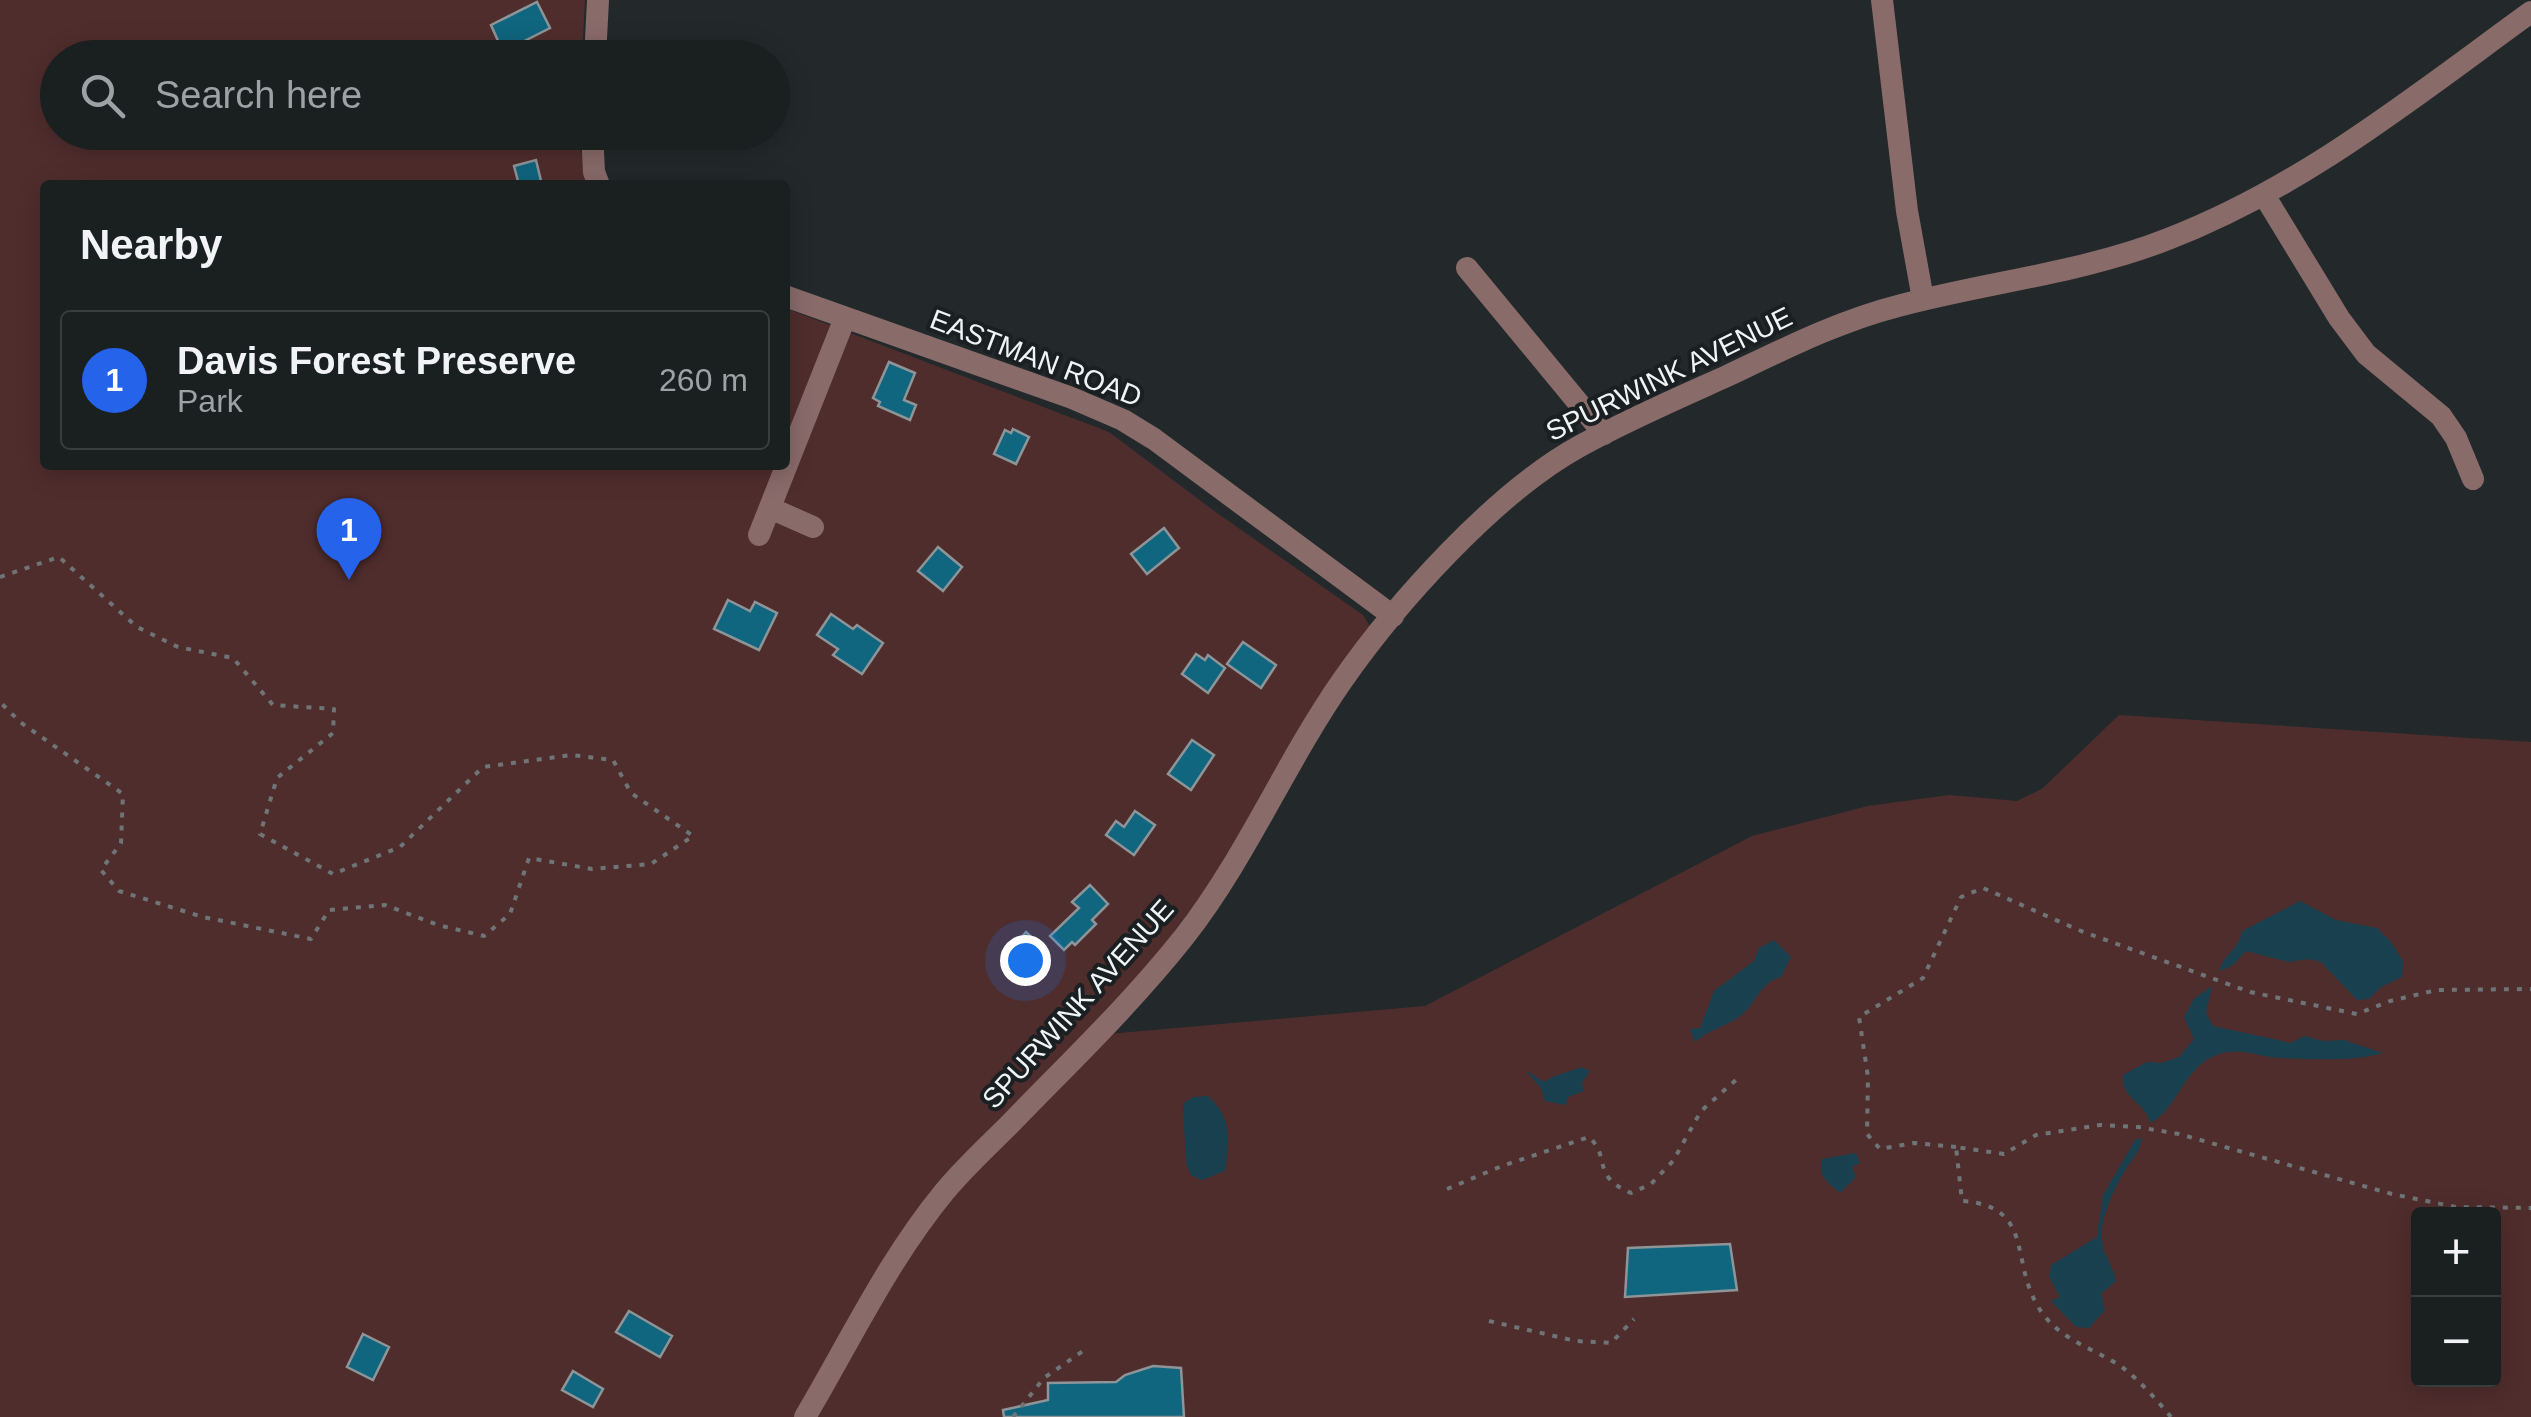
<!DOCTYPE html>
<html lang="en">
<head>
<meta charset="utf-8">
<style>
  body { margin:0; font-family:Helvetica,sans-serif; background:#272c2d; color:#f1f3f6 }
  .controls { position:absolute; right:30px; bottom:30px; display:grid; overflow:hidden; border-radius:10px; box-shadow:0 5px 25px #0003 }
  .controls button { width:90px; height:90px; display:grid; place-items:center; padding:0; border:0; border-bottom:2px solid #383d3e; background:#1a1f20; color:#f1f3f6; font:50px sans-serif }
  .you { position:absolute; left:1025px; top:960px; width:35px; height:35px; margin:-25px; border:8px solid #fff; border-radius:50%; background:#1a73e8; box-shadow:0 0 0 15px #1a73e833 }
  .badge { display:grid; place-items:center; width:65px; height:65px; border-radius:50%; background:#2563eb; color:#fff; font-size:32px; font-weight:700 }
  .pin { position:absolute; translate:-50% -82px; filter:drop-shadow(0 2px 5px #0008) }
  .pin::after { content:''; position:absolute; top:52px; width:35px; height:30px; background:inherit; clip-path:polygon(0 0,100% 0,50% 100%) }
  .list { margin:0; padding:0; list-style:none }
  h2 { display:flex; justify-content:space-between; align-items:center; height:130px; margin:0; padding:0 40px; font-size:42px }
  h2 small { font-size:32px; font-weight:400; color:#9fa2a5 }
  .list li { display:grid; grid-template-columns:65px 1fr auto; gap:30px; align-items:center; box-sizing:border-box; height:140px; margin:0 20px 20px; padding:0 20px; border:2px solid #383d3e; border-radius:10px }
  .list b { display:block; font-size:38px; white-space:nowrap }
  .list p { margin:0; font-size:32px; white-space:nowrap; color:#9fa2a5 }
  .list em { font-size:32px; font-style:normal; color:#9fa2a5 }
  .icon { flex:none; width:55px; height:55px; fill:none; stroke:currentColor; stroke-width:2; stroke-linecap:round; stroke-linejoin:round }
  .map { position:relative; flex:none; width:2531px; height:1417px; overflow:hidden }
  .search { position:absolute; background:#1a1f20; box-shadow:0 5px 25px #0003; left:40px; top:40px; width:750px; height:110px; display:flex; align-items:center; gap:25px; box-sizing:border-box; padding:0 35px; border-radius:55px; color:#9fa2a5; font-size:38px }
  .panel { position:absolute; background:#1a1f20; box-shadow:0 5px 25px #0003; left:40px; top:180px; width:750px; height:290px; border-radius:10px }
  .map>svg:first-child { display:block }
</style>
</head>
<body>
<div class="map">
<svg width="2531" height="1417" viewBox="0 0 2531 1417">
  <rect width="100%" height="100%" fill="#23292b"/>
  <!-- green -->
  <path fill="#502d2d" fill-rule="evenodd" d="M0,0h585l-3,57 -524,1v74l521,1v11l11,41h-545v280h740v-157l324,124 108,81 146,102 8,13 -162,257 -112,150 328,-29 327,-170 116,-30 81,-11 68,6 25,-12 77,-74 412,27v675h-2531zM2418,1214h76v166h-76z"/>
  <!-- water -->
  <path fill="#18404e" d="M2300,901l36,19 41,8 14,14 12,19 -1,16 -21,10 -12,12 -12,1 -36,-38 -13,-3 -19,3 -43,-11 -14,15 -13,5c5,-17 20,-22 23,-40z
    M1774,940l17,17 -10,20c-22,6 -25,28 -42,40 -14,10 -31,13 -44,25l-5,-13 10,-1 14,-37 40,-30 5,-13z
    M2212,986l-6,27 7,13 78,17 13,-7 19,5 21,-1 39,13c-30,9 -69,6 -101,5 -18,0 -37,-9 -54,-6 -45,7 -48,58 -78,71 -5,-22 -29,-23 -27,-48l24,-13 14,1 18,-6 15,-18 -10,-22 10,-18z
    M1581,1067l9,4 -8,12 2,8 -16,6 -2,8 -21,-4 -4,-13 -16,-18 19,12c13,-9 24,-9 37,-15z
    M1208,1096c25,23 21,43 17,75l-23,9 -11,-5 -5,-12 -3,-59 10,-7z
    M2142,1138c-2,14 -7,17 -14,28 -13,20 -29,52 -26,77 2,12 11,23 14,38l-15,13 4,16 -16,18 -13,-1 -25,-26 9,-4 -11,-20 2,-12 46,-28 6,-42 32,-55z
    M1856,1153l4,10 -8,4 4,10 -16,16c-13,-12 -22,-15 -18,-34z"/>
  <!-- building -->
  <path fill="#10657f" stroke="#8e9598" stroke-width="2.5" d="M537,2l13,26 -47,24 -12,-27z
    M536,160l6,25h-23l-5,-19z
    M889,362l26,11 -11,27 12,5 -6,15 -32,-14 2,-4 -7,-4z
    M1013,429l16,8 -13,27 -22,-10 11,-24 6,3z
    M1164,528l15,20 -32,26 -16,-20z
    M938,547l24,20 -19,24 -25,-20z
    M728,600l22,11 5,-9 22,11 -18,37 -45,-21z
    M831,614l22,15 4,-4 26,18 -21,31 -29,-19 5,-6 -21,-14z
    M1243,642l33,23 -15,23 -34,-24z
    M1196,654l9,6 3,-5 17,13 -17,25 -26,-19z
    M1192,740l22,15 -23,35 -23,-16z
    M1135,811l20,14 -21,30 -28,-20 10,-14 8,6z
    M1090,885l18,19 -16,16 4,4 -21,21 -3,-3 -8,8 -14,-14 29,-28 -7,-6z
    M1026,932l14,13 -15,17 -14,-13z
    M1730,1244l7,46 -112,7 3,-49z
    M629,1311l43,25 -12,21 -44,-25z
    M363,1334l26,13 -16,33 -26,-13z
    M1153,1366l28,2 3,49h-180l-1,-7 45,-10v-17l68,-1 9,-7z
    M573,1371l30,18 -10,18 -31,-17z"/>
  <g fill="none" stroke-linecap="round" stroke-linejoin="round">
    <!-- path -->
    <path stroke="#6f7476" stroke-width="4" stroke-dasharray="5 8" stroke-linecap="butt" d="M0,577l59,-20 78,70 41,20 55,11 40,47 61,4 -1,24 -56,45 -17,56 73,40 67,-27 83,-80 88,-12 42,5 18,33 62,43 -42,28 -59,5 -63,-11 -19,56 -26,22 -46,-11 -53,-20 -56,5 -18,29 -108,-22 -84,-26 -18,-21 20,-27 2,-49 -103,-72 -20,-20
      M1956,1147l-42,-4 -34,6 -13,-15 1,-57 -9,-60 64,-39 38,-81 22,-9 98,43 169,61 107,22 33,-13 47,-11 94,-1
      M1447,1189l55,-23 87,-29c23,22 1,38 42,56l20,-9 22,-23 28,-50 36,-32
      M1489,1321l87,20 35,2 23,-24
      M1013,1417l31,-39 39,-27
      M2171,1417c-14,-17 -32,-37 -49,-50 -32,-21 -67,-28 -86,-64 -25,-45 -3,-97 -74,-102l-6,-54 48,7 32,-19 64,-10 38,2 41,7 213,60 64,13 75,1"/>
    <!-- minor -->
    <path stroke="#896b6a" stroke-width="22" d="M1882,0l25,211 16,88
      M595,58l3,-58
      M592,132l2,40 5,13
      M2264,195l75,123 27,36 75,62 15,22 17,41
      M1467,268l137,166
      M785,296l287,102 51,22 31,19 239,177
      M770,508l43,19
      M759,535l86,-217
      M805,1417c45,-76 83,-157 140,-226 20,-24 43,-45 65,-67 59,-61 121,-120 174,-187 62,-79 101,-174 158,-256 55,-79 154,-189 238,-235 47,-26 98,-48 147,-70 55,-26 112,-55 171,-70 89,-24 184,-33 270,-67 135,-52 247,-143 363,-227"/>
  </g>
  <g text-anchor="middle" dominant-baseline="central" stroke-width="8" stroke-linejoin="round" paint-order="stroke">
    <!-- street labels -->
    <g font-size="28" fill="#f0f4f5" stroke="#1a1f22">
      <text transform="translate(1036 358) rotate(21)">EASTMAN ROAD</text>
      <text transform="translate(1669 374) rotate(-26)">SPURWINK AVENUE</text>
      <text transform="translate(1078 1004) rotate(-48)">SPURWINK AVENUE</text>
    </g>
  </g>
</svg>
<div class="controls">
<button>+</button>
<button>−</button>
</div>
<div class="you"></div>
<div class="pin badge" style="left:349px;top:580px">1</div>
<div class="search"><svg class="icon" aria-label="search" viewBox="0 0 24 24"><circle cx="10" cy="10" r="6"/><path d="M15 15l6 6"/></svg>Search here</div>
<section class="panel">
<h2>Nearby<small></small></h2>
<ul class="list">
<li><span class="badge">1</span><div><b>Davis Forest Preserve</b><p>Park</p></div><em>260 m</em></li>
</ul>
</section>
</div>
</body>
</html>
